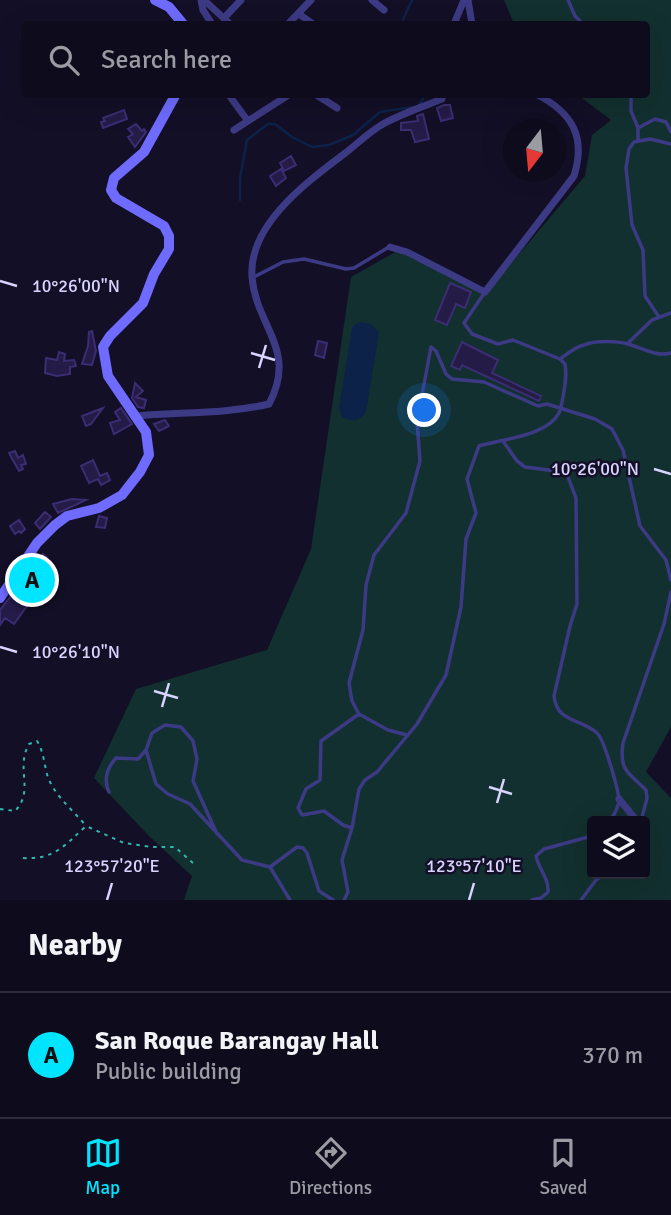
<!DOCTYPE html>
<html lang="en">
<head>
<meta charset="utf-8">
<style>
  body { margin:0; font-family:Signika,sans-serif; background:#1c1929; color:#f1f3f6 }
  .controls { position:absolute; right:21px; bottom:21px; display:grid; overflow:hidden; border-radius:7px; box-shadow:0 7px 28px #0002 }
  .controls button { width:63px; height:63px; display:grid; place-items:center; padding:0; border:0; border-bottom:2px solid #2e2b3b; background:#0e0b1c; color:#f1f3f6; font:35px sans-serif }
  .compass { position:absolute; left:503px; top:119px; width:63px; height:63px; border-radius:50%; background:#0e0b1c; box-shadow:0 7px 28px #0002; rotate:196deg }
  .you { position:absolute; left:425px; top:411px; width:24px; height:24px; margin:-18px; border:5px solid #fff; border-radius:50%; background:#1a73e8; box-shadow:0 0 0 10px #1a73e833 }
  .badge { display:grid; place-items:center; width:46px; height:46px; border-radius:50%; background:#00e5ff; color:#111; font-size:23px; font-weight:700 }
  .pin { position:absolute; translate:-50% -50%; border:4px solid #fff; box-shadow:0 2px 7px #0006 }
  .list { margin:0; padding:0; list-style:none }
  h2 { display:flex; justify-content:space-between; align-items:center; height:91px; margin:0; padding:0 28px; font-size:30px }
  h2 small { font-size:23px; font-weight:400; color:#9b9ba3 }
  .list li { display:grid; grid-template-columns:46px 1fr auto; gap:21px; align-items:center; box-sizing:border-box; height:126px; padding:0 28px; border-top:2px solid #2e2b3b }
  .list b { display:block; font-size:26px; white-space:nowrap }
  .list p { margin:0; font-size:23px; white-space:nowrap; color:#9b9ba3 }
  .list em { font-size:23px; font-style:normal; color:#9b9ba3 }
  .icon { flex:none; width:38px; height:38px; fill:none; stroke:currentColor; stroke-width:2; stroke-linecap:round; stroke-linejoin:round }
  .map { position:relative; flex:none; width:671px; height:900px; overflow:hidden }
  .search { position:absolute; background:#0e0b1c; box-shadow:0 7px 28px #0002; left:21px; right:21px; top:21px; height:77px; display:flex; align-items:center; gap:18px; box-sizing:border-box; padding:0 24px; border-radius:7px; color:#9b9ba3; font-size:26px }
  .sheet { height:217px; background:#0e0b1c }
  nav { display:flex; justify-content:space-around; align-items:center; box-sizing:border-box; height:98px; border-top:2px solid #2e2b3b; background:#0e0b1c; font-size:19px; color:#9b9ba3 }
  nav a { display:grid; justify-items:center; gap:4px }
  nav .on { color:#00e5ff }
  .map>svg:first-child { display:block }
</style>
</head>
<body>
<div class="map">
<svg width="671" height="900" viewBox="0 0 671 900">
  <rect width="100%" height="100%" fill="#130f26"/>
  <!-- green -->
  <path fill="#12302f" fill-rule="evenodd" d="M504,0h167v727l-25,45 25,26v102h-487l8,-24 -43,-40 -55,-58 42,-89 131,-39 44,-101 40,-272 46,-26 88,43 100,-118 7,-41 19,-15 -33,-25 68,-1v-70h-132zM592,821h53v53h-53z"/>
  <!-- water -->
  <path fill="#0c2248" d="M362,322l9,2 8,9 -13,79c-7,10 -14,10 -24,5l-3,-9 13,-80 3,-4z"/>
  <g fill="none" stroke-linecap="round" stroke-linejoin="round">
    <!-- stream -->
    <path stroke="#0c2248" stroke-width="2.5" d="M401,24l11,-24
      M419,105l7,-11
      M240,200v-22l7,-38 21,-16h7l17,13 20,10 17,-2 24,-10 27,-23 33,-5"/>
  </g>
  <!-- building -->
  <path fill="#241b47" stroke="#3b2d73" stroke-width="2" d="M444,105h6l3,13 -12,3 -4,-13z
    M124,110l3,9 -24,9 -2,-6 4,-1 -2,-3z
    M423,114l6,25 -14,3 -4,-12h-10v-7l17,-2 -1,-5z
    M136,124l6,7 2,-2 2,3 -11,15 -7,-10 5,-3 -5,-5z
    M291,156l5,9 -12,6 -4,-8z
    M281,169l5,9 -10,8 -6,-10z
    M450,283l21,9 -6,16 -9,-4 -9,21 -12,-5z
    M92,331l4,20 -4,14 -10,-1 6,-18 1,-14z
    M318,341l9,2 -3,15 -9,-3z
    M462,342l36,18 -6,13 49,23 -2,5 -77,-36 -2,5 -9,-4z
    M59,352l6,2 -1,7 10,-1 2,6 -6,1v7l-13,2 -12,-3 1,-15 11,2z
    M135,383l8,8 -7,6 10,3 -2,8 -6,-1 -6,-9z
    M103,408l-12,16 -5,2 -4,-10z
    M121,408l11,16 -18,10 -4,-11 10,-3 -5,-8z
    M165,420l4,6 -10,5 -5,-7z
    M15,451l3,7 5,-3 3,9 -5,1 2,4 -4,2 -10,-18z
    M93,460l7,16 7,-3 3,7 -9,5 -3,-6 -9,4 -8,-17z
    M72,499l14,1 -28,13 -5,-9z
    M45,512l6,5 -11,12 -5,-6z
    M99,516l8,2 -2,10 -9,-1z
    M19,520l6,9 -4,4 -2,-2 -4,3 -5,-8z
    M43,554l5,5 -12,14 6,5 -5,7 -10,-11z
    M22,582l13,13 -21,29 -9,-6 -5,7v-15z"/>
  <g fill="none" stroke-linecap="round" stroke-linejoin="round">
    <!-- path -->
    <path stroke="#2fb8b0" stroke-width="2" stroke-dasharray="3.5 5" stroke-linecap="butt" d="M0,809l15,2c20,-21 0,-42 14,-67l8,-3c8,13 7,27 12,39 9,19 24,30 37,46
      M23,858c31,2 42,-13 63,-32l38,17 27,4h24l18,16"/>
    <!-- lane -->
    <path stroke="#3d3a85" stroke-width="3.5" d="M568,0l7,16 8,8
      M631,94v17l7,17
      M638,141v-13l17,-9 11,3 5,10
      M254,277l29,-15 21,-3 42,10 8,-1 35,-21
      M659,317l-14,-21 -2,-46 -11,-25 -6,-57 3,-19 5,-7 16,-3 21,5
      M627,344l25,-24 19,-7
      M560,359c7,-5 15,-12 24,-14 11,-5 33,-4 44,-1 15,4 27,13 43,9
      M503,441l14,20 8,6 38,5 5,5 8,21 1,106 -7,22 -16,70c3,27 26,22 43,37 7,6 22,58 22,68 -1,8 -5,14 -9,20
      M359,714l-7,-13 -3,-18 14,-53 3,-45 8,-30 32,-42 14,-52 -3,-39 14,-75 5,4 10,23 6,5 32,3 54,24 9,-2 48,15 17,10 11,21 17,76 26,34 5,20
      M109,792c-6,-13 -2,-24 7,-34l22,1 8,-9
      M641,821l6,-23 -1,-8c-18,-18 -27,-19 -23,-47l41,-119 7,-32
      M352,828l-9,-3 -19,-14 -22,4 -4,-7 8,-19 14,-9 1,-39 38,-27 29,16 19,5
      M217,834l-24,-53 4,-22 -4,-18 -12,-14 -16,-2 -13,8 -6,17 10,34 12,10 22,10 52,56 28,7 27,-20 6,1 4,5 12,38 14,9
      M270,867l20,33
      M344,900l4,-8 -6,-32 10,-32 7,-39 6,-9 12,-8 40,-48 29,-49 15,-68 5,-68 10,-26 -9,-34 12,-33c23,-7 68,-10 80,-33 2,-5 3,-11 4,-16 2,-12 4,-21 2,-33l-5,-5 -47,-19 -15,4 -26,-10 -8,-11 21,-31
      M532,900l9,-2 7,-6c1,-14 -9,-22 -12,-36l8,-7 48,-13
      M581,900l15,-20 9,-6"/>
    <!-- street -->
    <path stroke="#3d3a85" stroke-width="7" d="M201,0l2,10 9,14
      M204,0l26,24
      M372,0l12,10
      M468,0l4,24
      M299,14l14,10
      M224,18l17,-18
      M288,24l23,-24
      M454,24l10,-24
      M228,94l20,27
      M315,94l22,14
      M234,130l56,-36
      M390,247l17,5 78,40 89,-116c12,-39 -1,-63 -38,-82
      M136,416c44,-4 90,-2 133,-12 29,-55 -13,-77 -17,-127 -4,-52 55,-95 92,-123 13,-10 25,-22 39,-30 18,-10 39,-17 59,-25l1,-5
      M619,799l18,22"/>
    <!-- secondary -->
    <path stroke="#6f6bff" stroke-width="10" d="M155,0l14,7 14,17
      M0,598l37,-55 18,-18 12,-9 32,-8 23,-13 18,-23 9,-17 -3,-23 -38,-56 -5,-29 7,-11 33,-33 11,-29 15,-25v-13l-5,-10 -48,-28 -5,-8 3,-12 30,-26 32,-58"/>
  </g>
  <!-- ticks -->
  <path fill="none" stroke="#d9d4ff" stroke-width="2.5" d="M0,281l17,5M251,353l24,7M259,368l7,-23M654,469l17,5M0,647l17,5M154,691l24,7M162,707l7,-24M489,787l23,7M497,803l7,-24M107,900l5,-17M469,900l5,-17"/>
  <g font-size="18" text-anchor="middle" fill="#d9d4ff" stroke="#130f26" stroke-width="5" stroke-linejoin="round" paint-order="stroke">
    <text x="76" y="292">10°26'00"N</text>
    <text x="595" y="475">10°26'00"N</text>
    <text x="76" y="658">10°26'10"N</text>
    <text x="112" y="872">123°57'20"E</text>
    <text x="474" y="872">123°57'10"E</text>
  </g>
</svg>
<div class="controls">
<button><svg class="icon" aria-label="layers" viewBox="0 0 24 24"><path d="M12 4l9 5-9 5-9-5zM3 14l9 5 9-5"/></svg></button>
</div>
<svg class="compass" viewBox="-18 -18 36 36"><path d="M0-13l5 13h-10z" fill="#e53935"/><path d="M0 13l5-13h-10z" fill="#9b9ba3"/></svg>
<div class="you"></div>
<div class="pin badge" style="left:32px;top:580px">A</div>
<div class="search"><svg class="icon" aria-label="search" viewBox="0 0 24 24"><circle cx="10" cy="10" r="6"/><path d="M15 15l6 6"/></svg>Search here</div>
</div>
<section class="sheet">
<h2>Nearby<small></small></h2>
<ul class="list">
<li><span class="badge">A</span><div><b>San Roque Barangay Hall</b><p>Public building</p></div><em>370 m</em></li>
</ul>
</section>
<nav>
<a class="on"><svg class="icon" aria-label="map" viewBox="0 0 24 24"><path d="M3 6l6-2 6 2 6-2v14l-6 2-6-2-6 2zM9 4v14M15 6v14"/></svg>Map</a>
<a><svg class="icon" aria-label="directions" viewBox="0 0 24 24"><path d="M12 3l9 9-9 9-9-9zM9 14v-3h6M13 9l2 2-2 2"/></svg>Directions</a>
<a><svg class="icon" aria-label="saved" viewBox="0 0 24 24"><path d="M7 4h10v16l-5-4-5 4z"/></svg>Saved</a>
</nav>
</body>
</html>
